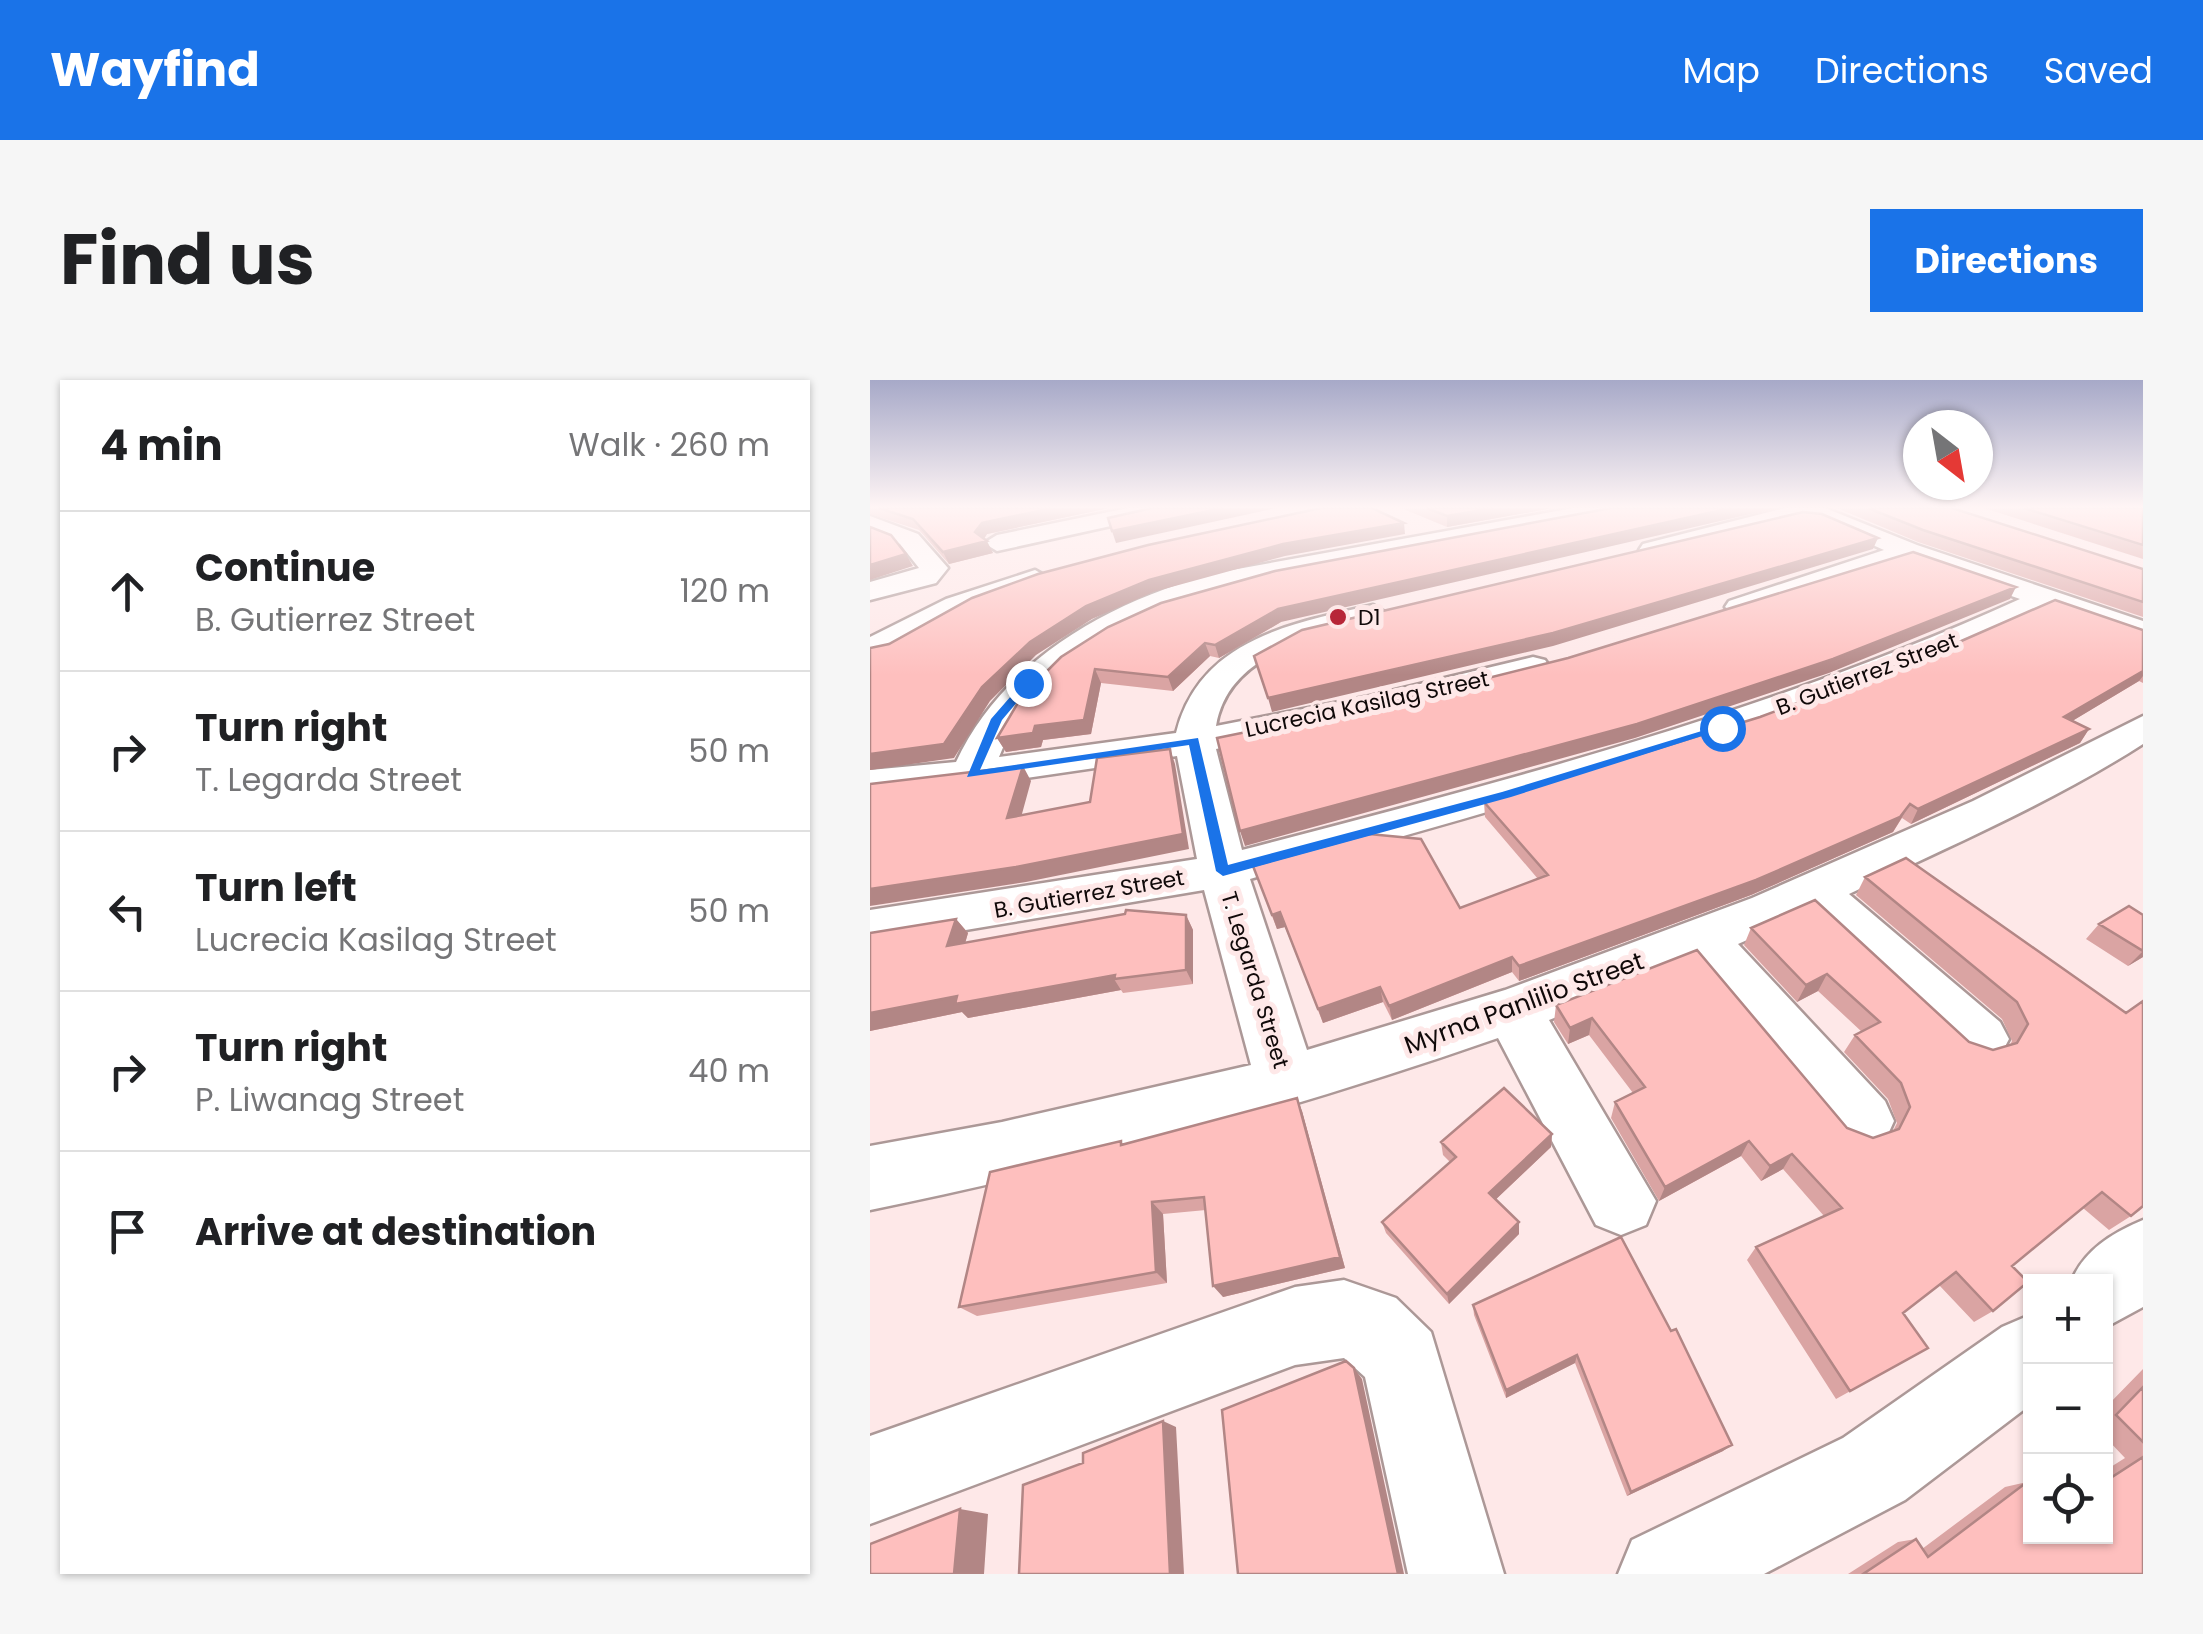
<!DOCTYPE html>
<html lang="en">
<head>
<meta charset="utf-8">
<style>
  body { margin:0; font-family:Poppins,sans-serif; background:#f6f6f6; color:#202124 }
  .controls { position:absolute; right:30px; bottom:30px; display:grid; overflow:hidden; border-radius:0px; box-shadow:0 2px 8px #0004 }
  .controls button { width:90px; height:90px; display:grid; place-items:center; padding:0; border:0; border-bottom:2px solid #e0e0e0; background:#fff; color:#202124; font:50px sans-serif }
  .compass { position:absolute; left:1033px; top:30px; width:90px; height:90px; border-radius:50%; background:#fff; box-shadow:0 2px 8px #0004; rotate:149deg }
  .stop { position:absolute; width:30px; height:30px; margin:-22px; border:8px solid #1a73e8; border-radius:50%; background:#fff }
  .stop.end { background:#1a73e8; border-color:#fff; box-shadow:0 2px 10px #0008 }
  .list { margin:0; padding:0; list-style:none }
  h2 { display:flex; justify-content:space-between; align-items:center; height:130px; margin:0; padding:0 40px; font-size:42px }
  h2 small { font-size:32px; font-weight:400; color:#757577 }
  .list li { display:grid; grid-template-columns:65px 1fr auto; gap:30px; align-items:center; box-sizing:border-box; height:160px; padding:0 40px; border-top:2px solid #e0e0e0 }
  .list b { display:block; font-size:38px; white-space:nowrap }
  .list p { margin:0; font-size:32px; white-space:nowrap; color:#757577 }
  .list em { font-size:32px; font-style:normal; color:#757577 }
  .icon { flex:none; width:55px; height:55px; fill:none; stroke:currentColor; stroke-width:2; stroke-linecap:round; stroke-linejoin:round }
  .map { position:relative; flex:none; width:1273px; height:1194px; overflow:hidden; border-radius:0px }
  header { display:flex; align-items:center; gap:60px; box-sizing:border-box; height:140px; padding:0 50px; background:#1a73e8; color:#fff }
  header strong { font-size:48px }
  nav { display:flex; gap:55px; margin-inline-start:auto; font-size:35px }
  .intro { display:flex; align-items:center; justify-content:space-between; box-sizing:border-box; height:240px; padding:0 60px }
  h1 { margin:0; font-size:70px }
  .button { padding:25px 45px; border-radius:0px; background:#1a73e8; color:#fff; font-size:35px; font-weight:700 }
  main { display:flex; gap:60px; padding:0 60px }
  aside { flex:1; background:#fff; border-radius:0px; box-shadow:0 2px 8px #0004 }
  .map>svg:first-child { display:block }
</style>
</head>
<body>
<header>
<strong>Wayfind</strong>
<nav><a>Map</a><a>Directions</a><a>Saved</a></nav>
</header>
<div class="intro"><h1>Find us</h1><a class="button">Directions</a></div>
<main>
<aside>
<h2>4 min<small>Walk · 260 m</small></h2>
<ul class="list">
<li><svg class="icon" aria-label="ahead" viewBox="0 0 24 24"><path d="M12 20V5M6 11l6-6 6 6"/></svg><div><b>Continue</b><p>B. Gutierrez Street</p></div><em>120 m</em></li>
<li><svg class="icon" aria-label="right" viewBox="0 0 24 24"><path d="M7 20v-9h11M14 6l5 5-5 5"/></svg><div><b>Turn right</b><p>T. Legarda Street</p></div><em>50 m</em></li>
<li><svg class="icon" aria-label="left" viewBox="0 0 24 24"><path d="M17 20v-9H6M10 6l-5 5 5 5"/></svg><div><b>Turn left</b><p>Lucrecia Kasilag Street</p></div><em>50 m</em></li>
<li><svg class="icon" aria-label="right" viewBox="0 0 24 24"><path d="M7 20v-9h11M14 6l5 5-5 5"/></svg><div><b>Turn right</b><p>P. Liwanag Street</p></div><em>40 m</em></li>
<li><svg class="icon" aria-label="arrive" viewBox="0 0 24 24"><path d="M6 21V4h12l-3 4 3 4H6"/></svg><div><b>Arrive at destination</b></div></li>
</ul>
</aside>
<div class="map">
<svg width="1273" height="1194" viewBox="0 0 1273 1194">
  <rect width="100%" height="100%" fill="#fee8e8"/>
  <g fill="none" stroke-linecap="round" stroke-linejoin="round">
    <!-- minor casing -->
    <g stroke="#ac9897" stroke-width="5">
      <path id="minor" d="M258,128h45l-12,7 -164,36 -13,-8 13,-8z
        M703,128h49l-12,7 -383,73c-89,31 -192,77 -228,169l177,-24c23,-94 117,-110 197,-128l15,9 -4,6c-62,16 -155,29 -168,106l154,-30 163,-39 12,3 5,7 -5,7 -175,44 -154,31 26,101c264,-69 529,-138 778,-251l-112,-39 -168,56 -15,-9 4,-6 155,-51 -63,-28 -31,-1 -138,37 -13,-8 4,-6 142,-36h40l92,37 226,76v21l-95,-33c-255,121 -527,194 -798,270l57,171 198,-60 247,-92 221,-97 170,-85v28c-92,59 -195,103 -294,150l151,128 9,17 -9,17 -21,7 -21,-7 -150,-143 -70,31 147,157 9,20 -9,20 -23,9 -23,-9 -146,-178 -144,57 107,181 -10,24 -25,10 -25,-10 -98,-187c-206,72 -413,128 -628,172v-64l132,-24 249,-57 -47,-175 -334,56v-36l327,-51 -20,-103 -206,30 -101,10v-26l86,-8c48,-103 157,-163 265,-190z
        M0,136l48,18 30,34 -12,15 -66,17v-18l49,-14 -19,-24 -30,-12z
        M165,190l14,8 -4,6 -77,27 -98,49v-23l76,-38z
        M1273,840v87l-37,20v-45h-35c13,-32 41,-49 72,-62z
        M474,900l52,18 35,34 73,242h-96l-43,-197 -21,-19 -49,7 -425,159v-88l425,-149z
        M1160,935v90l-125,95 -141,74h-146l14,-34 211,-102 159,-111z"/>
    </g>
    <!-- minor -->
    <use href="#minor" fill="#fff" fill-rule="evenodd"/>
  </g>
  <!-- wall -->
  <path fill="#daa4a3" d="M0,128h239l-122,26 -3,5 9,14 -44,11 -30,-34 -49,-16z
    M531,128h152l-106,19z
    M967,128h115l191,61v48l-225,-75z
    M1114,128h159v51z
    M411,242l-62,36 -9,-2 -37,35 -72,-8 -10,51 -48,6 -2,7 -35,5 -9,-14 64,-81z
    M1273,250v53l-4,-2 -67,40 17,8 -9,14 -169,81 -9,-6 -9,14 -142,63 -232,86 -7,-9 -120,48 -9,-18 -60,21 -38,-96 -8,2 -24,-63 207,42 78,-29 -53,-62 -1,-15z
    M995,497l261,136 5,203 -22,14 -26,-22 -71,58 -19,45 -19,11 -35,-37 -36,28 25,35 -92,51 -89,-139 9,-13 68,-31 -41,-47 -22,12 -20,-25 -82,45 -48,-83 4,-16 18,-9 -44,-58 -21,9 -14,-22 2,-17 141,-55 150,178 26,10 20,-7 4,-8 -9,-24 -44,-47 11,-17 7,-3 -44,-41 -21,11 -53,-57 7,-17 218,114 24,8 17,-5 2,-4 -10,-22 -146,-124z
    M316,535l7,15v54l-70,9 -2,-3 -153,28 -6,-6 -92,19v-98l86,-14 12,14 -3,10z
    M1273,535v42l-15,9 -42,-27 13,-15z
    M432,731l43,157 -122,29 -17,-87 -43,4 4,69 -190,33 -18,-9 165,-162z
    M682,754l-1,13 -55,52 23,35 -70,70 -63,-71 -4,-11 68,-60 -7,-7 -2,-13z
    M751,857l102,214 -96,45 -52,-133 -69,35 -32,-83 -1,-10z
    M1273,989v205h-295l50,-32 18,-3 6,10 83,-62 22,-5 3,54h76v-66l19,-12 -19,-20v-31z"/>
  <!-- shaded-wall -->
  <path fill="#b28685" d="M183,128h56l-122,26 -6,9 6,-2 6,12 -44,11 -6,-12 32,-20 7,-9z
    M353,128h53l-160,35 -4,-12z
    M623,128h60l-106,19v-11z
    M861,128h46l-496,114 -62,36 -4,-13 63,-36z
    M534,143l1,11 -120,22 -132,36 -61,27 -56,36 -46,46 -36,57 -84,12v-16l112,-67 48,-45 56,-36 63,-26 134,-36z
    M1008,158l-5,11 -320,97 -281,66 -4,-14z
    M36,174l7,12 -43,14v-15z
    M1146,207l-6,12 -181,74 -194,65 -390,108 -5,-15z
    M335,263l5,13 -37,35 -5,-14z
    M225,289l6,14 -10,51 -48,6 -2,7 -35,5 -9,-14 38,-12z
    M1273,291v5l-4,5 -85,51 10,-15z
    M1219,349l-9,14 -169,81 7,-15z
    M300,369l5,15 14,85 -163,33 -156,24v-17l146,-22z
    M153,386l8,15 -14,51 -10,-14z
    M1040,424l-17,28 -142,63 -232,86v-15z
    M410,532l5,15 -8,2 -5,-14z
    M316,535l7,15v54l-7,-14z
    M86,539l12,14 -8,28 -13,-15z
    M1273,571v6l-15,9z
    M642,577v15l-120,48 -3,-14z
    M957,594l-9,17 -21,11 9,-17z
    M245,595l-1,4 7,11 -153,28 -6,-6 -92,19v-18l87,-17z
    M510,607l3,15 -60,21 -5,-14z
    M722,638l-3,17 -21,9 2,-16z
    M427,718l5,13 43,157 -122,29 -10,-11z
    M682,754l-1,13 -61,58 -1,-12z
    M879,761l-8,15 -82,45 6,-14z
    M922,774l-9,15 -22,12 9,-15z
    M282,822l11,12 4,69 -11,-11z
    M649,842v12l-70,70 -2,-10z
    M707,975l-2,8 -69,35v-8z
    M484,988l8,11 42,195h-6z
    M293,1041l13,6 8,147h-14z
    M862,1065l-9,6 -96,45 4,-4z
    M90,1129l28,5 -4,60h-30z"/>
  <!-- building -->
  <path fill="#febfbe" stroke="#b28685" stroke-width="2.5" d="M9,128h174l-71,15 -7,9 12,9 -44,11 -30,-33z
    M282,128h71l-111,23 -4,-13z
    M451,128h51l32,15 -121,21 -134,36 -63,26 -56,36 -48,45 -38,57 -74,10v-106l19,-4 83,-46 66,-24 110,-29z
    M557,128h66l-46,8z
    M741,128h120l-453,101 -63,36 -10,-2 -37,34 -73,-8 -11,51 -49,6 -2,7 -36,5 25,-42 39,-39 47,-30 53,-24 114,-32z
    M998,128h84l191,61v33l-220,-72z
    M1154,128h119v37z
    M933,132l19,2 56,24 -325,95 -285,65 -14,-42 48,-26z
    M0,147l21,8 15,19 -36,11z
    M1043,172l103,35 -183,72 -196,65 -397,107 -23,-93 175,-36 176,-44z
    M1185,220l88,30v41l-79,46 25,12 -171,80 -8,-5 -10,13 -144,63 -237,86 -7,-9 -123,49 -9,-19 -62,22 -38,-97 -8,3 -19,-49 116,-32 52,5 39,69 88,-33 -64,-73 276,-85 199,-75z
    M300,369l13,85 -167,33 -146,22v-105l153,-18 -16,52 83,-16 7,-44z
    M1036,478l220,155 17,-12v205l-12,10 -29,-24 -90,74 16,16 -35,29 -37,-39 -53,41 25,35 -78,43 -94,-144 86,-39 -50,-54 -22,12 -21,-25 -84,46 -50,-85 30,-15 -53,-69 -22,10 -14,-23 141,-55 150,178 26,10 26,-9 11,-22 -9,-24 -46,-48 25,-13 -53,-48 -21,11 -55,-57 64,-28 154,142 24,8 24,-7 11,-19 -11,-22 -152,-125z
    M1259,526l14,9v36l-44,-27z
    M256,530l60,5v55l-72,9 1,-4 -160,29 2,-8 -87,17v-80l86,-14 -9,27 178,-32z
    M634,708l48,46 -63,59 30,29 -72,72 -65,-72 74,-65 -15,-15z
    M427,718l43,159 -127,29 -9,-89 -52,5 4,70 -197,35 31,-135 131,-31v4z
    M751,857l50,94 5,-2 56,116 -101,47 -54,-137 -71,35 -33,-85z
    M476,981l8,7 44,206h4h-164l-16,-164z
    M1273,1007v55l-27,-27z
    M293,1041l7,153h-151l4,-89 60,-22v-10z
    M1273,1077v117h-280l53,-35 12,18 99,-75 3,4v50h76v-55z
    M90,1129l-6,65h-84v-30z"/>
  <!-- sky -->
  <linearGradient id="sky" x2="0" y2="1"><stop stop-color="#a7a9c8"/><stop offset="0.43" stop-color="#fff5f5"/><stop offset="1" stop-color="#fff5f5" stop-opacity="0"/></linearGradient>
  <rect width="1273" height="295" fill="url(#sky)"/>
  <!-- route -->
  <path fill="#1a73e8" d="M154,301l9,2 -31,37 -22,50 218,-32 30,127 274,-73 216,-66 9,2 -216,69 -288,79 -7,-5 -27,-126 -222,32 24,-58z"/>
  <!-- markers -->
  <circle fill="#b72638" stroke="#fee8e8" stroke-width="4" cx="468" cy="237" r="10"/>
  <g text-anchor="middle" dominant-baseline="central" stroke-width="10" stroke-linejoin="round" paint-order="stroke">
    <!-- far-poi labels -->
    <g font-size="22" fill="#100909" stroke="#fee8e8" text-anchor="start">
      <text x="488" y="237">D1</text>
    </g>
    <!-- far-street labels -->
    <g font-size="22" fill="#100909" stroke="#fee8e8">
      <text transform="translate(997 294) rotate(-21)">B. Gutierrez Street</text>
      <text transform="translate(497 324) rotate(-12)">Lucrecia Kasilag Street</text>
      <text transform="translate(219 514) rotate(-10)">B. Gutierrez Street</text>
      <text transform="translate(385 600) rotate(73)">T. Legarda Street</text>
    </g>
    <!-- street labels -->
    <g font-size="25" fill="#100909" stroke="#fee8e8">
      <text transform="translate(654 623) rotate(-20)">Myrna Panlilio Street</text>
    </g>
  </g>
</svg>
<div class="controls">
<button>+</button>
<button>−</button>
<button><svg class="icon" aria-label="locate" viewBox="0 0 24 24"><circle cx="12" cy="12" r="6"/><path d="M12 2v4M12 18v4M2 12h4M18 12h4"/></svg></button>
</div>
<svg class="compass" viewBox="-18 -18 36 36"><path d="M0-13l5 13h-10z" fill="#e53935"/><path d="M0 13l5-13h-10z" fill="#757577"/></svg>
<div class="stop" style="left:852px;top:348px"></div>
<div class="stop end" style="left:158px;top:303px"></div>
</div>
</main>
</body>
</html>
